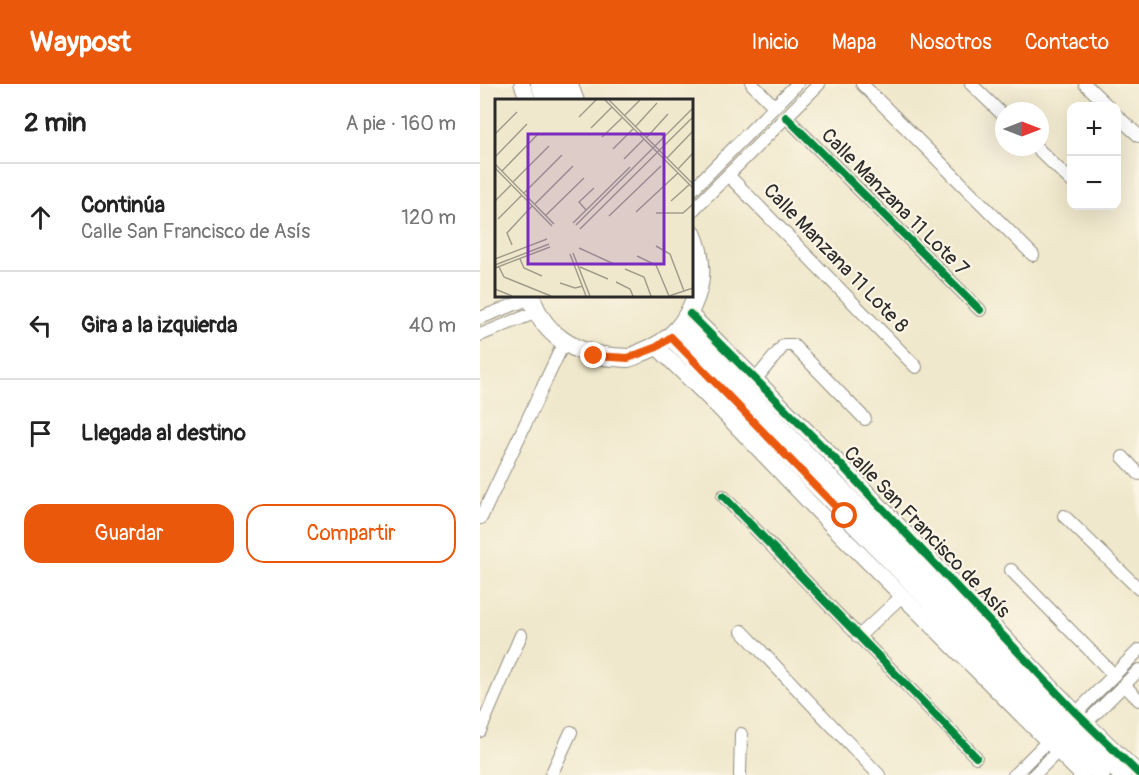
<!DOCTYPE html>
<html lang="es">
<head>
<meta charset="utf-8">
<style>
  body { margin:0; font-family:Pangolin,sans-serif; background:#f6f6f6; color:#222 }
  .controls { position:absolute; right:18px; top:18px; display:grid; overflow:hidden; border-radius:12px; box-shadow:0 6px 24px #0002 }
  .controls button { width:54px; height:54px; display:grid; place-items:center; padding:0; border:0; border-bottom:2px solid #e0e0e0; background:#fff; color:#222; font:30px sans-serif }
  .compass { position:absolute; left:515px; top:18px; width:54px; height:54px; border-radius:50%; background:#fff; box-shadow:0 6px 24px #0002; rotate:90deg }
  .stop { position:absolute; width:18px; height:18px; margin:-14px; border:4px solid #ea580c; border-radius:50%; background:#fff }
  .stop.end { background:#ea580c; border-color:#fff; box-shadow:0 2px 6px #0008 }
  .list { margin:0; padding:0; list-style:none }
  h2 { display:flex; justify-content:space-between; align-items:center; height:78px; margin:0; padding:0 24px; font-size:26px }
  h2 small { font-size:20px; font-weight:400; color:#767676 }
  .list li { display:grid; grid-template-columns:39px 1fr auto; gap:18px; align-items:center; box-sizing:border-box; height:108px; padding:0 24px; border-top:2px solid #e0e0e0 }
  .list b { display:block; font-size:22px; white-space:nowrap }
  .list p { margin:0; font-size:20px; white-space:nowrap; color:#767676 }
  .list em { font-size:20px; font-style:normal; color:#767676 }
  .actions { display:flex; gap:12px; padding:18px 24px }
  .actions a { flex:1; padding:14px 0; border:2px solid #ea580c; border-radius:18px; text-align:center; font-size:21px; color:#ea580c }
  .actions .main { background:#ea580c; color:#fff }
  .icon { flex:none; width:33px; height:33px; fill:none; stroke:currentColor; stroke-width:2; stroke-linecap:round; stroke-linejoin:round }
  .map { position:relative; flex:none; width:659px; height:691px; overflow:hidden }
  header { display:flex; align-items:center; gap:36px; box-sizing:border-box; height:84px; padding:0 30px; background:#ea580c; color:#fff }
  header strong { font-size:28px }
  nav { display:flex; gap:33px; margin-inline-start:auto; font-size:21px }
  main { display:flex }
  aside { flex:1; background:#fff }
  .map>svg:first-child { display:block }
</style>
</head>
<body>
<header>
<strong>Waypost</strong>
<nav><a>Inicio</a><a>Mapa</a><a>Nosotros</a><a>Contacto</a></nav>
</header>
<main>
<aside>
<h2>2 min<small>A pie · 160 m</small></h2>
<ul class="list">
<li><svg class="icon" aria-label="ahead" viewBox="0 0 24 24"><path d="M12 20V5M6 11l6-6 6 6"/></svg><div><b>Continúa</b><p>Calle San Francisco de Asís</p></div><em>120 m</em></li>
<li><svg class="icon" aria-label="left" viewBox="0 0 24 24"><path d="M17 20v-9H6M10 6l-5 5 5 5"/></svg><div><b>Gira a la izquierda</b></div><em>40 m</em></li>
<li><svg class="icon" aria-label="arrive" viewBox="0 0 24 24"><path d="M6 21V4h12l-3 4 3 4H6"/></svg><div><b>Llegada al destino</b></div></li>
</ul>
<div class="actions"><a class="main">Guardar</a><a>Compartir</a></div>
</aside>
<div class="map">
<svg width="659" height="691" viewBox="0 0 659 691">
  <rect width="100%" height="100%" fill="#fcf5e5"/>
  <filter id="ink" filterUnits="userSpaceOnUse"><feTurbulence type="fractalNoise" baseFrequency=".0167" numOctaves="2"/><feDisplacementMap in="SourceGraphic" scale="12" xChannelSelector="R" yChannelSelector="G"/><feConvolveMatrix kernelMatrix="1 2 1 2 8 2 1 2 1" color-interpolation-filters="sRGB"/></filter>
  <filter id="wash" filterUnits="userSpaceOnUse"><feTurbulence type="fractalNoise" baseFrequency=".008" numOctaves="4" result="noise"/><feDisplacementMap in="SourceGraphic" scale="24" xChannelSelector="R" yChannelSelector="G"/><feGaussianBlur stdDeviation="1.35" result="paint"/><feColorMatrix in="noise" values="0 0 0 0 0 0 0 0 0 0 0 0 0 0 0 0 0 1.4 0 .05"/><feComposite in="paint" operator="in"/></filter>
  <g filter="url(#wash)">
    <rect width="100%" height="100%" fill="#f0e8cc"/>
  </g>
  <g filter="url(#ink)">
    <g fill="none" stroke-linecap="round" stroke-linejoin="round">
      <!-- minor casing -->
      <g stroke="#8e8a7c" stroke-width="14">
        <path id="minor" d="M272,0l22,22
          M382,0l171,171
          M491,0l33,32
          M605,0l23,22
          M636,31l23,21
          M306,33l194,193
          M556,63l36,35
          M248,91l188,192
          M212,106l105,-106
          M212,127l127,-127
          M0,234l51,-20
          M0,251l57,-23
          M275,296l29,-35h9l72,74
          M643,373l16,17
          M243,412l253,261
          M584,432l75,73
          M1,434l83,-176
          M531,486l103,105
          M262,547l137,144
          M378,553l44,-41
          M644,601l15,15
          M590,635l69,-69
          M601,644l58,-58
          M0,647l41,-96
          M71,691l20,-43
          M260,691l1,-41
          M534,691l39,-39
          M554,691l29,-29"/>
      </g>
      <!-- tertiary casing -->
      <g stroke="#8e8a7c" stroke-width="17">
        <path id="tertiary" d="M42,0l6,16
          M90,0l6,16
          M210,230l156,156 230,243 63,61
          M177,263l66,65 111,116 248,247"/>
      </g>
      <!-- secondary casing -->
      <g stroke="#8e8a7c" stroke-width="20">
        <path id="secondary" d="M60,0l6,16
          M76,0l6,16
          M51,212c11,38 44,59 83,61 4,0 9,1 14,1 5,-1 12,-5 17,-7 27,-10 42,-29 51,-55 7,-21 5,-43 -4,-63
          M201,243l441,448
          M191,253l430,438"/>
      </g>
      <!-- minor -->
      <use href="#minor" stroke="#fff" stroke-width="12"/>
      <!-- tertiary -->
      <use href="#tertiary" stroke="#fff" stroke-width="15"/>
      <!-- secondary -->
      <use href="#secondary" stroke="#fff" stroke-width="18"/>
      <!-- cycleway casing -->
      <g stroke="#fcf5e5" stroke-width="11">
        <path id="cycleway" d="M306,33l194,193
          M210,230l156,156 230,243 63,61
          M243,412l253,261"/>
      </g>
      <!-- cycleway -->
      <use href="#cycleway" stroke="#00873e" stroke-width="8"/>
    </g>
  </g>
  <g fill="none" stroke-linecap="round" stroke-linejoin="round" filter="url(#ink)">
    <!-- route -->
    <path stroke="#ea580c" stroke-width="8" d="M114,272l34,2 29,-11 14,-10 174,179"/>
  </g>
  <g text-anchor="middle" dominant-baseline="central" stroke-width="4.5" stroke-linejoin="round" paint-order="stroke">
    <!-- street labels -->
    <g font-size="20" fill="#2b2b2b" stroke="#fcf5e5">
      <text transform="translate(415 118) rotate(45)">Calle Manzana 11 Lote 7</text>
      <text transform="translate(356 174) rotate(46)">Calle Manzana 11 Lote 8</text>
      <text transform="translate(447 448) rotate(46)">Calle San Francisco de Asís</text>
    </g>
  </g>
  <!-- overview -->
  <g transform="translate(15 15)">
    <rect width="198" height="198" fill="#f0e8cc"/>
    <path fill="none" stroke="#a19c8c" stroke-width="1.5" d="M110,1l88,88M114,1l84,84M130,16l15,-15M84,18l17,-17M141,27l21,-23M96,29l21,-21M0,35l22,-22M107,38l21,-20M152,38l21,-23M118,50l21,-21M0,58l32,-33M172,59l26,-27M129,60l20,-20M0,65l59,60M0,69l57,58M183,70l15,-16M7,72l37,-38M18,83l36,-36M29,94l38,-38M0,102l16,-16M176,102l19,-17M40,105l38,-38M91,111l-7,-8 15,-14M141,113l42,-39M161,114h27l10,-9M51,116l38,-37M114,117l52,-50M3,120l24,-24M78,124l57,-56M81,126l117,-117M85,130l113,-112M17,146l-5,-12 25,-27M161,147l14,8 14,37M84,149l35,16M78,154l17,43M75,155l16,42M142,157l19,9 13,31M0,160l52,-20M25,160l4,9 18,8M0,166l54,-21M4,168l5,10 47,19M85,168l28,12M0,169l55,-21M130,170l19,8 7,19M121,183l14,7 3,7M65,184l15,5 8,-2M0,190l17,7M174,197l24,-8"/>
    <path fill="#7b2cbf" fill-opacity="0.15" stroke="#7b2cbf" stroke-width="3" d="M33,35h136v130h-136z"/>
    <rect width="198" height="198" fill="none" stroke="#2b2b2b" stroke-width="3"/>
  </g>
</svg>
<div class="controls">
<button>+</button>
<button>−</button>
</div>
<svg class="compass" viewBox="-18 -18 36 36"><path d="M0-13l5 13h-10z" fill="#e53935"/><path d="M0 13l5-13h-10z" fill="#767676"/></svg>
<div class="stop" style="left:365px;top:432px"></div>
<div class="stop end" style="left:114px;top:272px"></div>
</div>
</main>
</body>
</html>
